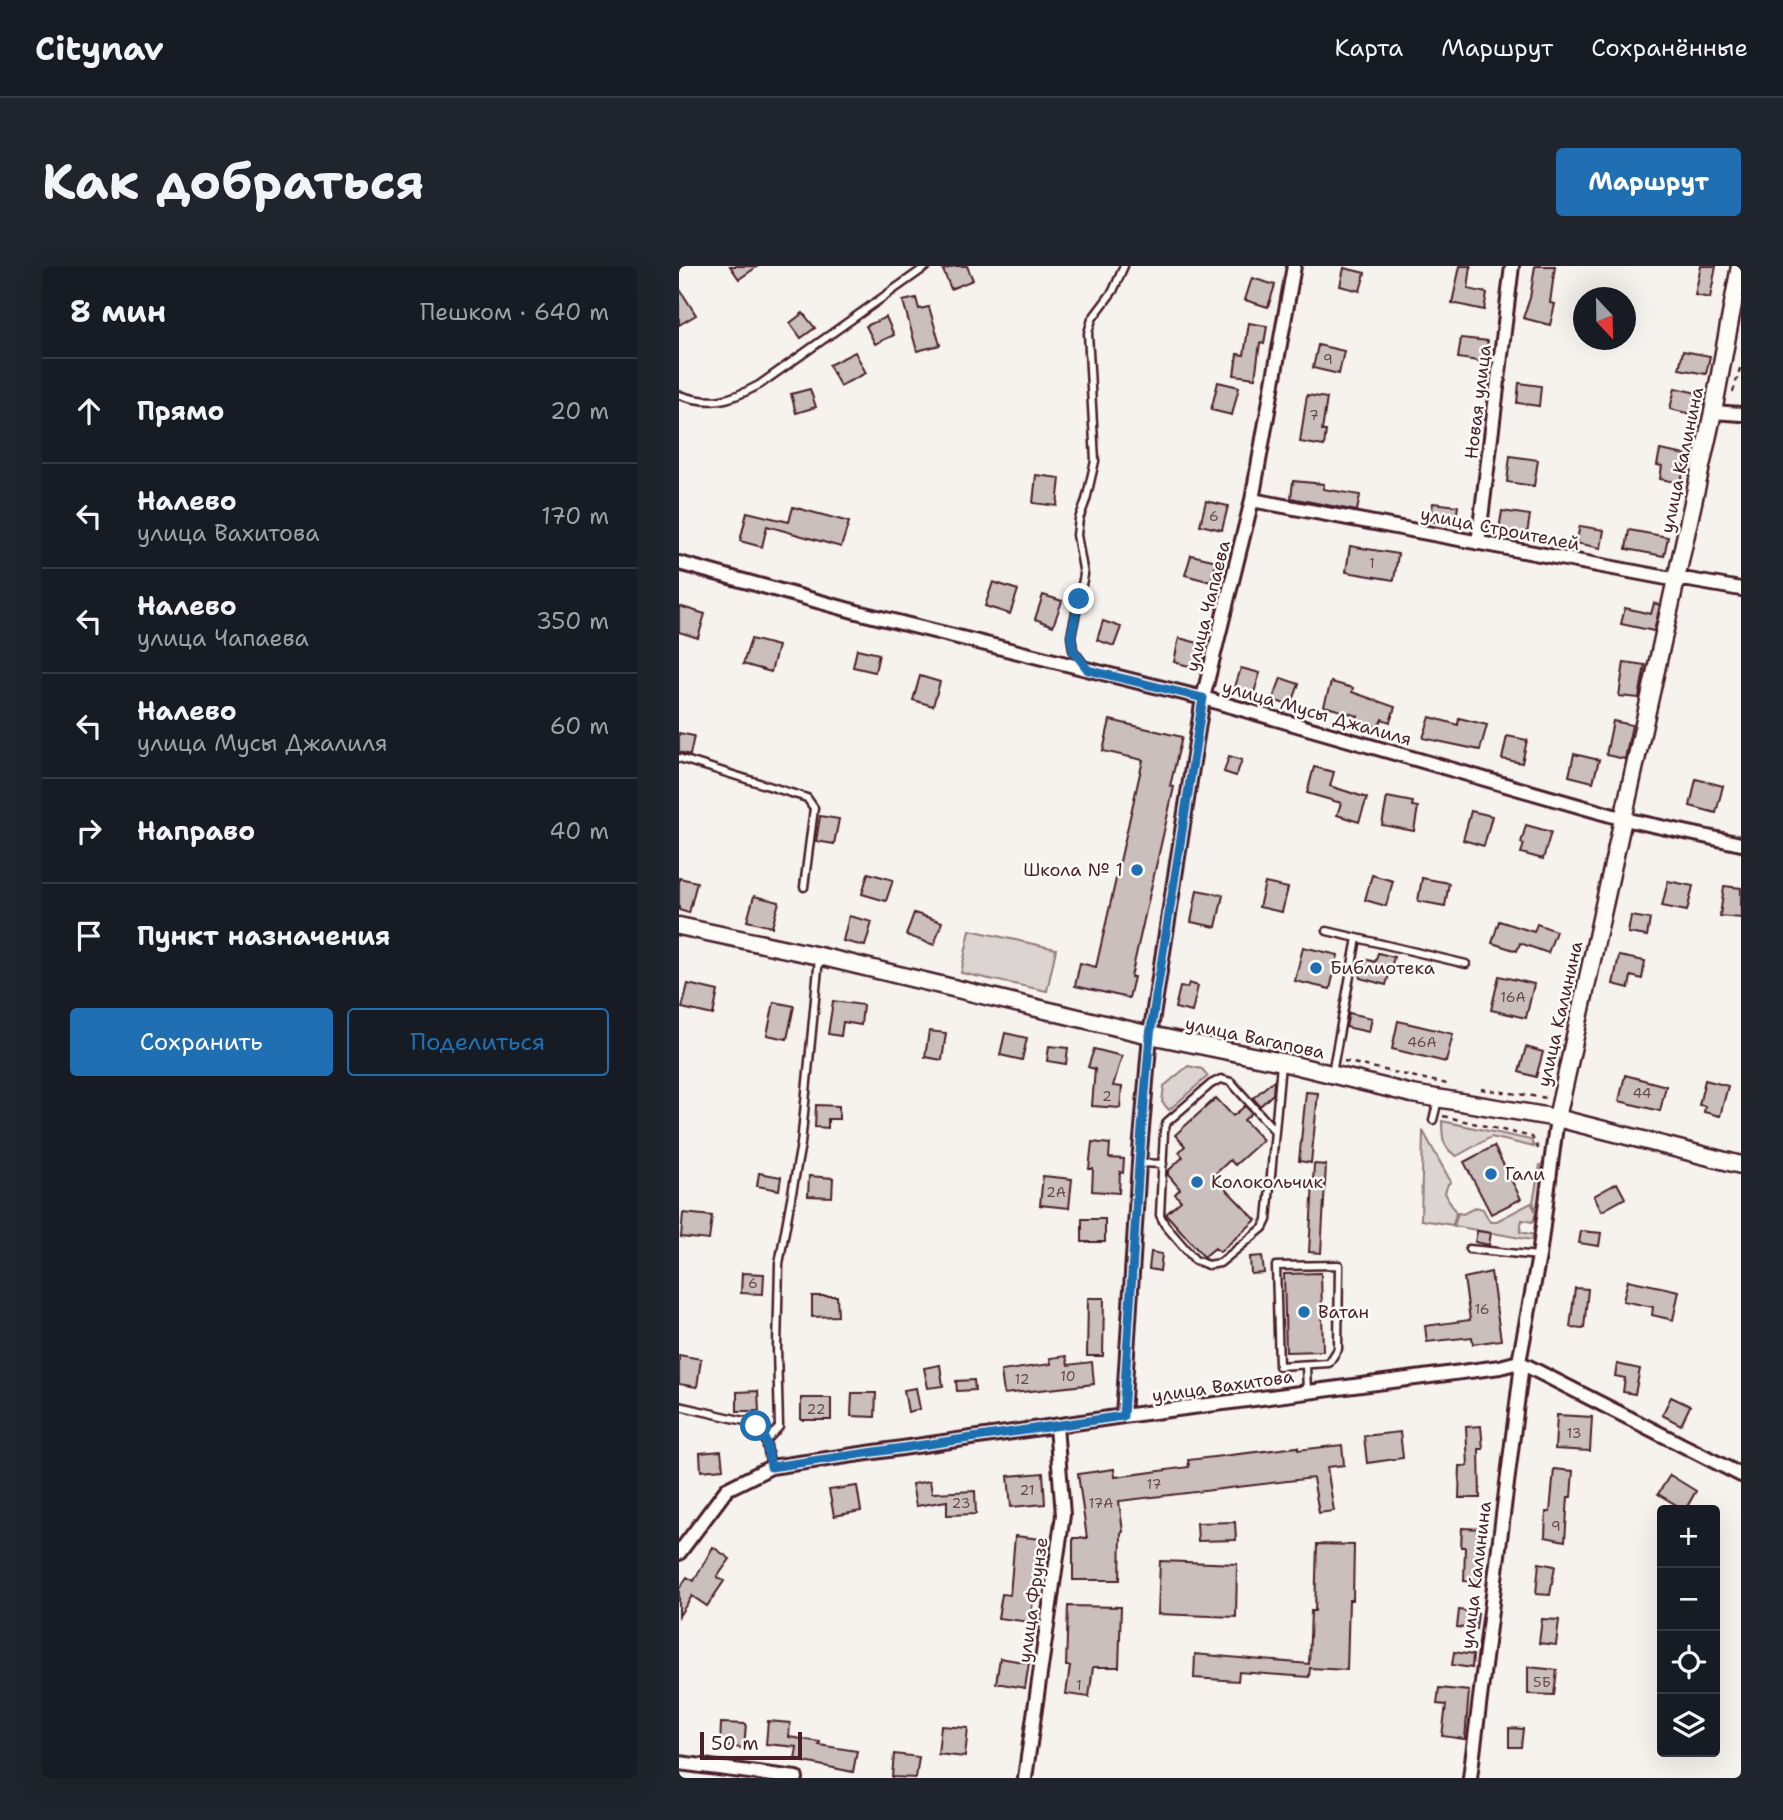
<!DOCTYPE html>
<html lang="ru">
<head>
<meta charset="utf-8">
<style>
  body { margin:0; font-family:"Shantell Sans",sans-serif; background:#20242c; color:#f1f3f6 }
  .controls { position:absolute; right:21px; bottom:21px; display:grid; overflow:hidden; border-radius:7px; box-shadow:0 7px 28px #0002 }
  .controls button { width:63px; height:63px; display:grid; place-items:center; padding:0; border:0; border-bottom:2px solid #363941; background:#171b24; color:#f1f3f6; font:35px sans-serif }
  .compass { position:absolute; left:894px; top:21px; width:63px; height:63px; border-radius:50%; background:#171b24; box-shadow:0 7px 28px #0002; rotate:158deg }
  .scale { position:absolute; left:21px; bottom:18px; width:102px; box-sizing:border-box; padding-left:7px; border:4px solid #4a1f2b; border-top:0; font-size:19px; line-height:24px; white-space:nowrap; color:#4a1f2b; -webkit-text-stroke:5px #fdfcf7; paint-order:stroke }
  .stop { position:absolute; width:21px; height:21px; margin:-16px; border:5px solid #1f6fb2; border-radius:50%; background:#fff }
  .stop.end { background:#1f6fb2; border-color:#fff; box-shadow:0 2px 7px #0008 }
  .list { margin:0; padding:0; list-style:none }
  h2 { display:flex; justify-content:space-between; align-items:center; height:91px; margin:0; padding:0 28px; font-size:30px }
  h2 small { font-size:23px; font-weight:400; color:#9ea1a6 }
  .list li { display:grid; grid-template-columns:46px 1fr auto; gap:21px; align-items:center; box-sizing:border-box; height:105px; padding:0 28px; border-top:2px solid #363941 }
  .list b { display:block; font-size:26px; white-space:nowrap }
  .list p { margin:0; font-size:23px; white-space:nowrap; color:#9ea1a6 }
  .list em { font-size:23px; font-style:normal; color:#9ea1a6 }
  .actions { display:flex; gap:14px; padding:21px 28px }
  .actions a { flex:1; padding:16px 0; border:2px solid #1f6fb2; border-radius:7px; text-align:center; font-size:24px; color:#1f6fb2 }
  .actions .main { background:#1f6fb2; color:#fff }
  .icon { flex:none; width:38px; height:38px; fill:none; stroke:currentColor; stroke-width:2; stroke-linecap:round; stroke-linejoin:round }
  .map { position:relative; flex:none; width:1062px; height:1512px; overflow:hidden; border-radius:7px }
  header { display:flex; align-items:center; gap:42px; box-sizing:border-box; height:98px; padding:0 35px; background:#171b24; border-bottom:2px solid #363941 }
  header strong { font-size:33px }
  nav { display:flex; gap:38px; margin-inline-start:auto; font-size:24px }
  .intro { display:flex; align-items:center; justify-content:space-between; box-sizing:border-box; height:168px; padding:0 42px }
  h1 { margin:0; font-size:49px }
  .button { padding:18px 32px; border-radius:7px; background:#1f6fb2; color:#fff; font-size:24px; font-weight:700 }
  main { display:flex; gap:42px; padding:0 42px }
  aside { flex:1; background:#171b24; border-radius:7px; box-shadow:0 7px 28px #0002 }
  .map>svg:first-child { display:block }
</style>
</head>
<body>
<header>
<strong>Citynav</strong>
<nav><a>Карта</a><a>Маршрут</a><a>Сохранённые</a></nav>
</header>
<div class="intro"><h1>Как добраться</h1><a class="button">Маршрут</a></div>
<main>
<aside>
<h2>8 мин<small>Пешком · 640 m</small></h2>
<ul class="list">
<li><svg class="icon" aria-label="ahead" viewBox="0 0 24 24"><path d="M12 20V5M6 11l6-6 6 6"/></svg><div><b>Прямо</b></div><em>20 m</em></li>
<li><svg class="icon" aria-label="left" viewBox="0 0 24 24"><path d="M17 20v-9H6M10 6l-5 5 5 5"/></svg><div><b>Налево</b><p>улица Вахитова</p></div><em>170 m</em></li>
<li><svg class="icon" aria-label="left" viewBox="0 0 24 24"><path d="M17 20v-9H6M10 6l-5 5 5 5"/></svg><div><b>Налево</b><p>улица Чапаева</p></div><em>350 m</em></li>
<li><svg class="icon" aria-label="left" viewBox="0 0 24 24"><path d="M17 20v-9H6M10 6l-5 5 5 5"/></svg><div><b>Налево</b><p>улица Мусы Джалиля</p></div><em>60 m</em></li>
<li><svg class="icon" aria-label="right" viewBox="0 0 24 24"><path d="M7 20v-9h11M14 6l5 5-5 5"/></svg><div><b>Направо</b></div><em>40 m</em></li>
<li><svg class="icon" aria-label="arrive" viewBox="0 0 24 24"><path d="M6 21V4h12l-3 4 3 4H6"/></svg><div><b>Пункт назначения</b></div></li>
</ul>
<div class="actions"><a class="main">Сохранить</a><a>Поделиться</a></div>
</aside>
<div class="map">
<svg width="1062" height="1512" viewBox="0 0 1062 1512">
  <rect width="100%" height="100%" fill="#f6f3ef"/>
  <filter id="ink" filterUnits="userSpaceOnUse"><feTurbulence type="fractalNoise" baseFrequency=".0143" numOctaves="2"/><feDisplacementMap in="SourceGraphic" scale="14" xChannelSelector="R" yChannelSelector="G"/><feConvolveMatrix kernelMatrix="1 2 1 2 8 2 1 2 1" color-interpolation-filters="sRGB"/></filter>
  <g filter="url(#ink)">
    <!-- green -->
    <path fill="#dcd4d2" stroke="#937a7e" stroke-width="2" d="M291,664l86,19 -9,42 -86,-18z
      M509,800l14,3 6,7 -39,34 -7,-8 2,-16z
      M763,855l89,19 3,7 -43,-10 -34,19c-15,-7 -15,-21 -15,-35z
      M744,865l28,51 -3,2 -3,9 11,20 -3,12 -32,-5z
      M864,898l6,11 -12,66 -83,-15 4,-13 5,1 13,-7 7,2 7,13h5l36,-19 5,9 -3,10 -11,-2 -2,12 15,3 2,-23 -4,-10 7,-37z"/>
    <!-- building -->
    <path fill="#cbbfbe" stroke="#4a1f2b" stroke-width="2" d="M51,0h28l-19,13z
      M275,0h13l6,14 -22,9 -8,-19z
      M781,0h11l-3,23 19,4 -3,17 -32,-7z
      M856,0h20l-5,37 5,1 -5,21 -27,-7 7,-20z
      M1022,0h15l-6,32 -15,-3z
      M665,2l21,5 -5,18 -20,-5z
      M573,12l23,7 -7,22 -23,-7z
      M0,22l17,27 -17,10z
      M237,32l3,11 10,-2 11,38 -23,6 -14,-50z
      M124,47l12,15 -14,10 -11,-15z
      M207,51l8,18 -19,9 -9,-18z
      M570,57l18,3 -3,18 -4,-1 -5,35 -21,-3 3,-21 7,1z
      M782,72l27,3 -3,21 -27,-4z
      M639,79l26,6 -5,23 -26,-6z
      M1004,85l27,5 -4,18 -27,-5z
      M176,86l11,21 -26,13 -11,-21z
      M539,116l21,5 -7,28 -21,-5z
      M840,117l22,3 -2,20 -22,-3z
      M996,122l26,6 -3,11h-5l-2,9 -21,-5z
      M131,123l6,18 -20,6 -5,-19z
      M628,129l20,3 -5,33h4l-2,15 -24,-4z
      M981,184l26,5 -5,28 -21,-4 2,-13 -5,-1z
      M831,190l28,4 -4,26 -27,-4z
      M357,209l24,3 -3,28 -24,-3z
      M614,215l31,3 -1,5 37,6 -3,16 -66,-13z
      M527,235l22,5 -6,24 -22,-5z
      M754,237l25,3 -3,19 -25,-4z
      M114,241l56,15 -8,25 -74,-21 -5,21 -22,-6 7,-29 42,10z
      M823,245l28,4 -3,19 -28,-4z
      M901,260l24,4 -3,18 -25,-5z
      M950,264l39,7 -4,19 -38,-7z
      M671,280l48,8 -4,26 -48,-8z
      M512,289l26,6 -6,21 -26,-7z
      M314,316l25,8 -8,24 -25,-8z
      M364,329l19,6 -9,25 -18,-7z
      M975,337l6,2 -6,26 -33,-7 4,-16 26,6z
      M0,340l26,8 -7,24 -19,-6z
      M424,355l18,6 -7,19 -17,-6z
      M500,372l27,7 -6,24 -26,-7z
      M72,373l27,7 -7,26 -28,-8z
      M178,383l22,5 -4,18 -22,-5z
      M945,396l21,3 -6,33 -20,-2z
      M562,402l19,5 -7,23 -19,-6z
      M241,410l20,6 -7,24 -20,-6z
      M602,412l18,6 -8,22 -18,-6z
      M652,416l22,6 -1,4 43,15 -5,15 -8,-3 -4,9 -21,-7 1,-5 -34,-10z
      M751,451l28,8 1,-7 28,7 -7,25 -57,-12z
      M431,454l72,17 -12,49 4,1 -43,190h3l-5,21 -54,-12 5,-23 16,4 47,-207 -40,-9z
      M934,455l19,4 -7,34 -19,-4z
      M0,467l15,3 -4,19 -11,-3z
      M828,470l20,4 -5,23 -20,-4z
      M895,488l25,6 -6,22 -24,-6z
      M550,490l13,4 -6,16 -12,-4z
      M635,501l20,5 -4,14 37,12 -8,24 -22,-7 4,-12 -34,-10z
      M1017,513l27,7 -7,27 -26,-7z
      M708,531l26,5 -1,4 6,1 -4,24 -32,-6z
      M792,545l21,5 -8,30 -21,-6z
      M141,550l19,3 -5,25 -18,-3z
      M847,559l25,7 -8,27 -22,-6 3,-9 -3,-1z
      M189,607l25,7 -7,21 -24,-7z
      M693,609l21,6 -7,25 -21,-6z
      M0,612l18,4 -8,31 -10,-3z
      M743,612l27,5 -4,23 -27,-5z
      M989,615l25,5 -6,25 -25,-5z
      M586,617l23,5 -6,24 -23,-5z
      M1045,620l17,2v30l-21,-2z
      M518,624l26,5 -7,32 -25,-5z
      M75,630l25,6 -7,25 -25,-6z
      M235,647l28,9 -8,23 -28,-10z
      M170,650l23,6 -7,24 -22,-5z
      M952,650l19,3 -3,17 -19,-3z
      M820,655l35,11 3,-8 19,7 -8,22 -28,-10 -3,8 -25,-8z
      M624,681l35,8 -8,34 -35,-8z
      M699,687l16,4 -8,28 -26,-7 5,-19 10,3z
      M940,690l26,5 -3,18 -11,-3 -2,12 -16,-4z
      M820,710l35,8 -8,34 -35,-8z
      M510,717l9,3 -6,26 -17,-4 5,-21 7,1z
      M9,718l30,7 -5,24 -31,-7z
      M154,735l30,4 -2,20 -18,-3 -2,14 -13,-2z
      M95,736l20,4 -7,33 -20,-4z
      M670,747l23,5 -3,14 -23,-5z
      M719,755l55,13 -7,28 -54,-13z
      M250,765l17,2 -4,27 -17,-3z
      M326,767l22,5 -5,22 -22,-5z
      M370,780l19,2 -2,16 -19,-3z
      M847,781l17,5 -7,25 -17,-5z
      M415,783l28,7 -9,30 9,1 -2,21 -28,-2 3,-37 -7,-2z
      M946,809l41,11 -6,25 -41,-10z
      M595,814l-1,14 -13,12 -7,-8z
      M1026,814l23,6 -8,30 -16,-4 1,-6 -6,-1z
      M627,826l12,1 -7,70 -12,-2z
      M537,832l17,18 12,-10 7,7 -8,7 19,20 -28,25 -5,-5 -17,16 43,44 -36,32 -5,-4 -11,9 -38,-43 15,-13 -6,-7 5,-5 -12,-14v-4l15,-14 -4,-5 6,-6 -10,-11z
      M137,839l23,1v13h-11v9l-13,-1z
      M413,876l18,2 -1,14 15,1 -1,14 -3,-1 -1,21 -27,-2 1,-22h-4z
      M815,880l27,53 -30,15 -27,-52z
      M635,898l12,1 -5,88 -12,-1z
      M80,907l22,4 -2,13 -22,-4z
      M130,910l24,2 -1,19 -24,-1z
      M364,910l29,3 -3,29 -29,-3z
      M938,917l8,15 -23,13 -8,-15z
      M4,947l29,3 -3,24 -28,-3z
      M403,953h23v23h-23z
      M798,965l14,2 -2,12 -14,-3z
      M902,965l20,2 -2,13 -20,-3z
      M472,986l11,2 -2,17 -11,-2z
      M583,990l2,17 -13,1 -1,-17z
      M812,1006l10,68 -28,4 -1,-7 -45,5 -2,-16 45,-6 -6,-42z
      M63,1007l22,1 -1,20 -22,-1z
      M642,1007l2,78 -37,1 -2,-78z
      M949,1014l51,11 -6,29 -21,-5 1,-8 -30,-6z
      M896,1022l13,1 -4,39 -14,-1z
      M133,1030h25l1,20 -26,1z
      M409,1032h16l-1,58h-16z
      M0,1089l22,4 -4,28 -18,-3z
      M387,1090l2,9 24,-3 2,22 -90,10 -3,-23 50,-7 -1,-6z
      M938,1098l23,5 -5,25 -12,-2 2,-14 -10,-2z
      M261,1099l3,21 -15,2 -4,-20z
      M295,1114l1,10 -18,1 -1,-10z
      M237,1122l4,21 -12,3 -4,-22z
      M79,1125l1,20h-22v-19z
      M173,1127h24l-1,24 -24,-1z
      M992,1131l19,9 -9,19 -19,-10z
      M122,1132h30v22h-30z
      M878,1149l35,2 -2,34 -35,-2z
      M802,1160l2,23h-4l1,49h-21l1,-32h8l-2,-39z
      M721,1166l3,26 -36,5 -3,-27z
      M663,1179l2,20 -17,2 7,44 -15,2 -6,-35 -194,23 4,31 -2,1 -1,47h-47v-42h14l-9,-64 36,-5 1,8 74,-10 -1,-7 110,-13v3z
      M42,1185l2,18 -22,2 -1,-18z
      M875,1203l19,2 -2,26h-3l-3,44 -20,-4 1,-25h4z
      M364,1207l2,31 -34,3 -3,-31z
      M991,1209l26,16 -11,19 -27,-16z
      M251,1215l2,12 43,-2 1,23 -29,1v-14l-31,5 -4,-22z
      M178,1220l4,25 -27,5 -5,-26z
      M556,1256l1,18 -38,1 -1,-18z
      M783,1262l23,1 -4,53 -17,-1 1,-34h-4z
      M336,1270l26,3 -3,22 -2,-1 -5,62 -33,-4 4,-24 8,1z
      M638,1278l37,1 -1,55h-4l-2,70 -37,-2 -1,9 -70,-5 -1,9 -44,-3 1,-24 114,10 2,-53h4z
      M34,1281l17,12 -13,18 7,4 -17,25 -15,-10 -13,20v-27l8,-12 7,4z
      M481,1295l77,3 -1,53 -78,-3z
      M860,1297l16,3 -5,29 -14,-1z
      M389,1340l53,1 -2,60h-26l-4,30 -23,-3 4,-28h-4z
      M780,1344l19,3 -2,16 -19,-2z
      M863,1353l17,1 -3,25 -17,-2z
      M775,1386l19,3 -1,13 -20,-3z
      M321,1392l29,5 -4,25 -29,-5z
      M849,1401l29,3 -3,25 -26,-1z
      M760,1422l30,3 -4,48 -23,-3 4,-31 -9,-1z
      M89,1455l22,2 -1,14 31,5 -1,3 38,6 -4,21 -58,-12 2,-13 -31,-3z
      M42,1457l25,1 -2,24 -24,-2z
      M262,1460l27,2 -3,29 -27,-3z
      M830,1462l14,1 -2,18h-12z
      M215,1488l25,3 -3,21 -24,-1z"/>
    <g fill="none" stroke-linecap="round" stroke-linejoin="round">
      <!-- service casing -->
      <g stroke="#4a1f2b" stroke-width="11">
        <path id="service" d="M0,129c33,11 50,6 80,-10l168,-119
          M406,400l-12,-16 -2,-14 13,-61 -7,-40 2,-16 7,-19 9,-39 -7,-128 4,-14 21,-28 11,-25
          M0,492l128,40 7,10 -10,79
          M648,665l30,7
          M653,807l25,-135 109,26
          M754,854l5,-20
          M595,864l-43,-48 -10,-3 -10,5 -44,38 -3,9 -4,84 5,10 30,35 13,5 12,-2 43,-35 4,-8 14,-156
          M460,897l24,1
          M790,983l70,7
          M660,999l-1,84 -9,14 -50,3 -3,-100z
          M627,1099l1,27
          M0,1140l70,16 7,4 10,15
          M92,1201l-5,-26 13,-14 -2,-79 2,-84 22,-120 18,-186"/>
      </g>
      <!-- minor casing -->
      <g stroke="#4a1f2b" stroke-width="18">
        <path id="minor" d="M1034,146l28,2
          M573,234l425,80h12l52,9
          M799,277l34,-277
          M0,297l178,49 346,86 421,121 117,25
          M444,1150l16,-253 11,-128 53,-337 49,-198 42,-234
          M0,1287l48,-64 44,-22 352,-51 377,-49 19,-5 222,113
          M0,1497l117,15
          M346,1512l38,-263 -7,-89
          M791,1512l51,-406 -2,-10 20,-106 18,-138"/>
      </g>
      <!-- tertiary casing -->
      <g stroke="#4a1f2b" stroke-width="21">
        <path id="tertiary" d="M0,660l140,30 331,79 132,27 130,32 145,24 184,47
          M878,852l156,-706 27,-146"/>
      </g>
      <!-- path -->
      <path stroke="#4a1f2b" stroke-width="2.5" stroke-dasharray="5 5" stroke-linecap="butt" d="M1054,126l8,-27
        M665,795l103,23
        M802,823l66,9
        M764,850l89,21 8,15"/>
      <!-- service -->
      <use href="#service" stroke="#fdfcf7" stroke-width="6"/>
      <!-- minor -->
      <use href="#minor" stroke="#fdfcf7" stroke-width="12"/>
      <!-- tertiary -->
      <use href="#tertiary" stroke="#fdfcf7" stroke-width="16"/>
    </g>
  </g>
  <g fill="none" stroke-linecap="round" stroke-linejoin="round" filter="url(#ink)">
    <!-- route -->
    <path stroke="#1f6fb2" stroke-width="9" d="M77,1160l10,15 5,26 352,-51 16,-253 11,-128 53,-337 -115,-28 -15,-20 -2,-14 8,-37"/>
  </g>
  <!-- markers -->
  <g fill="#1f6fb2" stroke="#fdfcf7" stroke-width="2.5">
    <circle cx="458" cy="604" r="7"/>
    <circle cx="637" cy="702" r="7"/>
    <circle cx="812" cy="908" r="7"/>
    <circle cx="518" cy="916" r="7"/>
    <circle cx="625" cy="1046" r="7"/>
  </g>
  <g text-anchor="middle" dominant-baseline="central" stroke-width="5" stroke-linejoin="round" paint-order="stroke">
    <!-- number labels -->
    <g font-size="14" fill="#6a4750">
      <text x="649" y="93">9</text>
      <text x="635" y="149">7</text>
      <text x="535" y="250">6</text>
      <text x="693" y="297">1</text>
      <text x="834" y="731">16А</text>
      <text x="743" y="776">46А</text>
      <text x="963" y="827">44</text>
      <text x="428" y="830">2</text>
      <text x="377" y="926">2А</text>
      <text x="74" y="1017">6</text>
      <text x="803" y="1043">16</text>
      <text x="389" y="1110">10</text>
      <text x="343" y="1113">12</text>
      <text x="137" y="1143">22</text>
      <text x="895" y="1167">13</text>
      <text x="475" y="1218">17</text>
      <text x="348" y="1224">21</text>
      <text x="282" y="1237">23</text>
      <text x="422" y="1237">17А</text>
      <text x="877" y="1260">9</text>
      <text x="863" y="1416">5Б</text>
      <text x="400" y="1419">1</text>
    </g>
    <!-- street labels -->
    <g font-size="18" fill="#4a1f2b" stroke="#fdfcf7">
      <text transform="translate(799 136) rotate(-83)">Новая улица</text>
      <text transform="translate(1003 194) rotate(-78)">улица Калинина</text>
      <text transform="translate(821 263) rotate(11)">улица Строителей</text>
      <text transform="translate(529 340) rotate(-76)">улица Чапаева</text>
      <text transform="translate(638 447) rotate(16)">улица Мусы Джалиля</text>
      <text transform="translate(881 748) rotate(-77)">улица Калинина</text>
      <text transform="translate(576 772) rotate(12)">улица Вагапова</text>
      <text transform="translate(544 1120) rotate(-8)">улица Вахитова</text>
      <text transform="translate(797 1309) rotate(-83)">улица Калинина</text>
      <text transform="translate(354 1334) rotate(-82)">улица Фрунзе</text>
    </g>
    <!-- poi labels -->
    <g font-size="18" fill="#4a1f2b" stroke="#fdfcf7" text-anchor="start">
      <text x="444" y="604" text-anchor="end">Школа № 1</text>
      <text x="651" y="702">Библиотека</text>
      <text x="826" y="908">Гали</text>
      <text x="532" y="916">Колокольчик</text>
      <text x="639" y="1046">Ватан</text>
    </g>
  </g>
</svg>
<div class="controls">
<button>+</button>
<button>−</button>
<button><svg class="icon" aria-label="locate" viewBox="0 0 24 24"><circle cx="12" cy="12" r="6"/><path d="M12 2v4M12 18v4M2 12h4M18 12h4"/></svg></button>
<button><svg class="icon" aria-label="layers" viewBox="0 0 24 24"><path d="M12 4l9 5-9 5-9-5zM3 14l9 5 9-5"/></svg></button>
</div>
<svg class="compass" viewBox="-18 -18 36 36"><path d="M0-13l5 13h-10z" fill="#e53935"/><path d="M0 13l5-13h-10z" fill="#9ea1a6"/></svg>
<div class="scale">50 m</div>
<div class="stop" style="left:77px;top:1160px"></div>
<div class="stop end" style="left:400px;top:333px"></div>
</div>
</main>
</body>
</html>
